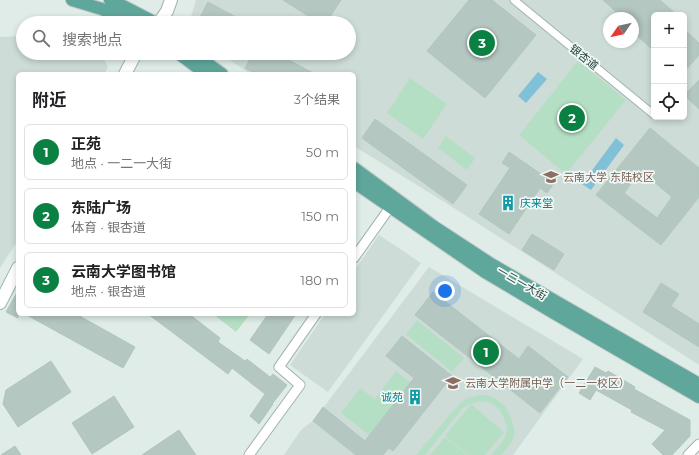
<!DOCTYPE html>
<html lang="zh">
<head>
<meta charset="utf-8">
<style>
  body { margin:0; font-family:Montserrat,"Noto Sans SC",sans-serif; background:#f2f2f2; color:#202124 }
  .controls { position:absolute; right:12px; top:12px; display:grid; overflow:hidden; border-radius:6px; box-shadow:0 2px 6px #0003 }
  .controls button { width:36px; height:36px; display:grid; place-items:center; padding:0; border:0; border-bottom:1px solid #e0e0e0; background:#fff; color:#202124; font:20px sans-serif }
  .compass { position:absolute; left:603px; top:12px; width:36px; height:36px; border-radius:50%; background:#fff; box-shadow:0 2px 6px #0003; rotate:236deg }
  .you { position:absolute; left:445px; top:291px; width:14px; height:14px; margin:-10px; border:3px solid #fff; border-radius:50%; background:#1a73e8; box-shadow:0 0 0 6px #1a73e833 }
  .badge { display:grid; place-items:center; width:26px; height:26px; border-radius:50%; background:#0b8043; color:#fff; font-size:13px; font-weight:700 }
  .pin { position:absolute; translate:-50% -50%; border:2px solid #fff; box-shadow:0 1px 4px #0006 }
  .list { margin:0; padding:0; list-style:none }
  h2 { display:flex; justify-content:space-between; align-items:center; height:52px; margin:0; padding:0 16px; font-size:17px }
  h2 small { font-size:13px; font-weight:400; color:#757577 }
  .list li { display:grid; grid-template-columns:26px 1fr auto; gap:12px; align-items:center; box-sizing:border-box; height:56px; margin:0 8px 8px; padding:0 8px; border:1px solid #e0e0e0; border-radius:6px }
  .list b { display:block; font-size:15px; white-space:nowrap }
  .list p { margin:0; font-size:13px; white-space:nowrap; color:#757577 }
  .list em { font-size:13px; font-style:normal; color:#757577 }
  .icon { flex:none; width:22px; height:22px; fill:none; stroke:currentColor; stroke-width:2; stroke-linecap:round; stroke-linejoin:round }
  .map { position:relative; flex:none; width:699px; height:455px; overflow:hidden }
  .search { position:absolute; background:#fff; box-shadow:0 2px 6px #0003; left:16px; top:16px; width:340px; height:44px; display:flex; align-items:center; gap:10px; box-sizing:border-box; padding:0 14px; border-radius:22px; color:#757577; font-size:15px }
  .panel { position:absolute; background:#fff; box-shadow:0 2px 6px #0003; left:16px; top:72px; width:340px; height:244px; border-radius:6px }
  .map>svg:first-child { display:block }
</style>
</head>
<body>
<div class="map">
<svg width="699" height="455" viewBox="0 0 699 455">
  <rect width="100%" height="100%" fill="#dfece7"/>
  <!-- built -->
  <path fill="#cddcd6" fill-rule="evenodd" d="M196,0h503v365l-245,-157 -100,-62v-72h-104l-30,-21h129v-30h-160zM654,15h30v102h-30zM609,18h24v24h-24z
    M23,36v17h78l7,14 -4,7h-86v166l-18,28v-231z
    M379,235l42,28 -93,129 -38,-27 35,-51h29v-43z
    M429,267l154,92 -70,96h-229l17,-25 14,-11z"/>
  <!-- green -->
  <path fill="#b5dfc5" d="M578,61l48,39 -60,74 -47,-39z
    M410,78l37,26 -24,35 -36,-26z
    M446,136l29,22 -8,12 -29,-22z
    M213,314h37l-14,18z
    M417,320l47,38 -12,14 -46,-38z
    M396,371l15,12 -42,52 -28,-22 19,-25 15,11z
    M478,395h9l9,4 9,7 7,14 3,12 -4,11 -10,12h-10c6,-7 15,-15 16,-24 0,-4 -2,-11 -4,-15 -9,-18 -25,-18 -40,-8l-38,47h-9l43,-51 9,-6z
    M471,404l33,28 -19,23h-17l-23,-19z
    M445,437l22,18h-37z"/>
  <!-- water -->
  <path fill="#81c1d7" d="M538,72l9,7 -21,24 -8,-7z
    M616,138l8,7 -33,45 -9,-6z"/>
  <!-- building -->
  <path fill="#b4c7c1" stroke="#b1c6bf" fill-rule="evenodd" d="M283,0h58l-15,23h-7z
    M469,0h23l44,35 -51,63 -58,-47z
    M603,0h57l17,15h-23v36l-21,-19v-14h-10z
    M208,2l28,15 -3,6h-36z
    M684,29l15,14v12l-15,17z
    M239,53h33l14,8 1,-2 28,15h-59l-11,-6 5,-9z
    M699,80v29l-15,-14z
    M375,119l92,66 -14,19 -91,-66z
    M650,128l49,40v29l-38,48 -65,-50zM643,168l10,8v5l19,16 -15,21 -33,-25z
    M509,152l45,31 -7,10 -7,-5 -31,46 -30,-20 31,-46 -8,-5z
    M532,234l32,20 -10,16 -32,-20z
    M661,283l18,11 -8,12 28,18v23l-56,-35z
    M18,291v27l-12,-6z
    M433,292l86,67 9,-13 40,31 -28,36 -125,-98z
    M25,314h51l59,33 -12,21z
    M148,314h41l31,24 -2,4 27,19 2,-2 23,18 3,-3 14,11 -15,19h1l-14,20 -9,-8 15,-22 -33,-26 -4,6z
    M268,314h28l-27,40 -19,-14z
    M402,336l50,40 -59,75 -4,-3 -6,7h-27l-43,-34 10,-14 42,34 49,-63 -28,-22z
    M51,361l20,31 -53,35 -15,-23 3,-14z
    M595,367l11,6 2,-2 27,16 -1,2 56,31v16l-18,19h-9l-11,-11 13,-14 -34,-18 1,-2 -36,-20 -6,10 -11,-7z
    M114,396l20,31 -42,27 -20,-31z
    M179,430l17,25h-54z
    M15,446l6,9h-20z"/>
  <g fill="none" stroke-linecap="round" stroke-linejoin="round">
    <!-- pedestrian casing -->
    <g stroke="#a1b4af" stroke-width="9">
      <path id="pedestrian" d="M514,0l139,114"/>
    </g>
    <!-- minor casing -->
    <g stroke="#a1b4af" stroke-width="11">
      <path id="minor" d="M354,258l37,-52
        M249,455l51,-70 -21,-18 37,-53
        M688,455l11,-11"/>
    </g>
    <!-- tertiary casing -->
    <g stroke="#a1b4af" stroke-width="14">
      <path id="tertiary" d="M159,23l8,-12 4,-11"/>
    </g>
    <!-- secondary casing -->
    <g stroke="#9cb9b1" stroke-width="14">
      <path id="secondary" d="M125,74l11,-21
        M0,303l18,-35"/>
    </g>
    <!-- primary casing -->
    <g stroke="#c0c9c7" stroke-width="14">
      <path id="primary" d="M72,0l30,9 29,14
        M110,0l11,5 35,18
        M178,53l28,21
        M193,53l29,21
        M354,168l79,58 58,38 208,120
        M354,182l131,90 69,41 145,84"/>
    </g>
    <!-- pedestrian -->
    <use href="#pedestrian" stroke="#fff" stroke-width="7"/>
    <!-- minor -->
    <use href="#minor" stroke="#fff" stroke-width="9"/>
    <!-- tertiary -->
    <use href="#tertiary" stroke="#fff" stroke-width="12"/>
    <!-- secondary -->
    <use href="#secondary" stroke="#fff" stroke-width="12"/>
    <!-- primary -->
    <use href="#primary" stroke="#5fa69b" stroke-width="12"/>
  </g>
  <!-- icons -->
  <defs>
    <g id="university-bare" transform="scale(1.2)"><path d="M0-5L7-2L0 1L-7-2ZM-4 1L0 2.5L4 1V4Q0 6-4 4Z" fill="#8d6e63" stroke="#f0f8f5" stroke-width="2.5" paint-order="stroke"/></g>
    <g id="building-bare" transform="scale(1.2)"><path d="M-4-6H4V6H1V3H-1V6H-4ZM-2.5-4.3h1.7v1.8h-1.7ZM.8-4.3h1.7v1.8H.8ZM-2.5-1h1.7V.8h-1.7ZM.8-1h1.7V.8H.8Z" fill="#0f9aa8" stroke="#f0f8f5" stroke-width="2.5" paint-order="stroke"/></g>
    <g id="school-bare" transform="scale(1.2)"><path d="M0-5L7-2L0 1L-7-2ZM-4 1L0 2.5L4 1V4Q0 6-4 4Z" fill="#8d6e63" stroke="#f0f8f5" stroke-width="2.5" paint-order="stroke"/></g>
  </defs>
  <g fill-rule="evenodd">
    <use href="#university-bare" x="551" y="177"/>
    <use href="#building-bare" x="508" y="203"/>
    <use href="#school-bare" x="453" y="383"/>
    <use href="#building-bare" x="415" y="397"/>
  </g>
  <g text-anchor="middle" dominant-baseline="central" stroke-width="3.5" stroke-linejoin="round" paint-order="stroke">
    <!-- street labels -->
    <g font-size="11" fill="#1e3d38" stroke="#f0f8f5">
      <text transform="translate(584 57) rotate(39)">银杏道</text>
      <text transform="translate(522 283) rotate(30)">一二一大街</text>
    </g>
    <!-- education labels -->
    <g font-size="11" fill="#785e54" stroke="#f0f8f5" text-anchor="start">
      <text x="563" y="177">云南大学 东陆校区</text>
      <text x="465" y="383">云南大学附属中学（一二一校区）</text>
    </g>
    <!-- culture labels -->
    <g font-size="11" fill="#0d838f" stroke="#f0f8f5" text-anchor="start">
      <text x="520" y="203">庆来堂</text>
      <text x="403" y="397" text-anchor="end">诚苑</text>
    </g>
  </g>
</svg>
<div class="controls">
<button>+</button>
<button>−</button>
<button><svg class="icon" aria-label="locate" viewBox="0 0 24 24"><circle cx="12" cy="12" r="6"/><path d="M12 2v4M12 18v4M2 12h4M18 12h4"/></svg></button>
</div>
<svg class="compass" viewBox="-18 -18 36 36"><path d="M0-13l5 13h-10z" fill="#e53935"/><path d="M0 13l5-13h-10z" fill="#757577"/></svg>
<div class="you"></div>
<div class="pin badge" style="left:486px;top:352px">1</div>
<div class="pin badge" style="left:572px;top:118px">2</div>
<div class="pin badge" style="left:482px;top:43px">3</div>
<div class="search"><svg class="icon" aria-label="search" viewBox="0 0 24 24"><circle cx="10" cy="10" r="6"/><path d="M15 15l6 6"/></svg>搜索地点</div>
<section class="panel">
<h2>附近<small>3个结果</small></h2>
<ul class="list">
<li><span class="badge">1</span><div><b>正苑</b><p>地点 · 一二一大街</p></div><em>50 m</em></li>
<li><span class="badge">2</span><div><b>东陆广场</b><p>体育 · 银杏道</p></div><em>150 m</em></li>
<li><span class="badge">3</span><div><b>云南大学图书馆</b><p>地点 · 银杏道</p></div><em>180 m</em></li>
</ul>
</section>
</div>
</body>
</html>
